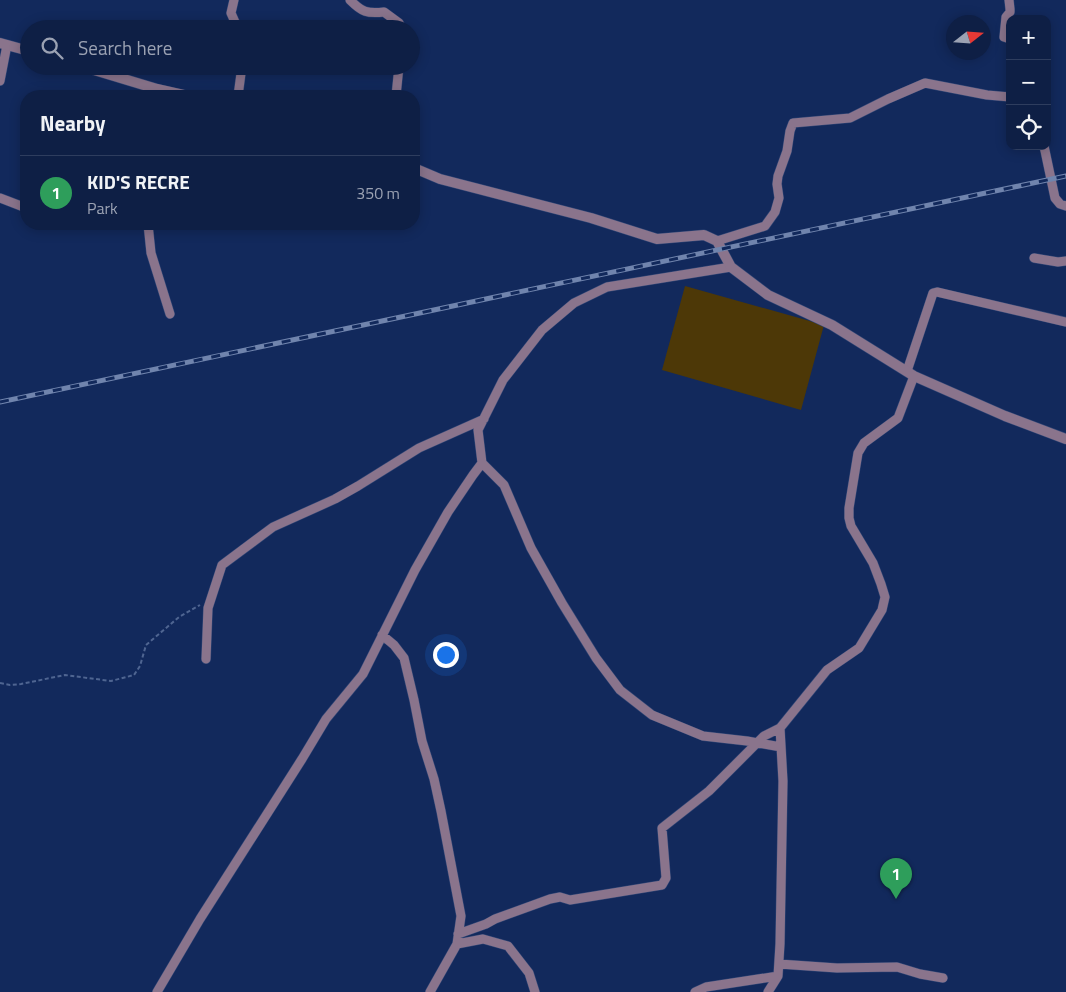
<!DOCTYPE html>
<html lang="en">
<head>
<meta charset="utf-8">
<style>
  body { margin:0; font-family:"Titillium Web",sans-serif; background:#1c2c50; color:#f1f3f6 }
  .controls { position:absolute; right:15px; top:15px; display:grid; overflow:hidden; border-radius:10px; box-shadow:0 2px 12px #0003 }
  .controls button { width:45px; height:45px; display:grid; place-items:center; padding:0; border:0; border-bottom:1px solid #2e3d5e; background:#0e1f45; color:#f1f3f6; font:25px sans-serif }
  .compass { position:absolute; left:946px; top:15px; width:45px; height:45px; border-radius:50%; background:#0e1f45; box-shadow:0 2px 12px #0003; rotate:73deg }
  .you { position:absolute; left:445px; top:654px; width:18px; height:18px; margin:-12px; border:4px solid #fff; border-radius:50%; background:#1a73e8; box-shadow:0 0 0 8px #1a73e833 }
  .badge { display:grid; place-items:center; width:32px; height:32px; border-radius:50%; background:#ea580c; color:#fff; font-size:16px; font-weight:700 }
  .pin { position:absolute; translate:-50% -41px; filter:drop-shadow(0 1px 2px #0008) }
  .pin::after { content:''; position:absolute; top:26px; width:18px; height:15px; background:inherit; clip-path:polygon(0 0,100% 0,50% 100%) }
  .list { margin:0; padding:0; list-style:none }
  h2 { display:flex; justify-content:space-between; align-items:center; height:65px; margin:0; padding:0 20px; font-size:21px }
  h2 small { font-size:16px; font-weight:400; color:#9ba2b3 }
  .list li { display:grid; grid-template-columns:32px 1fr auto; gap:15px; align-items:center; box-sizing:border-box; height:75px; padding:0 20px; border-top:1px solid #2e3d5e }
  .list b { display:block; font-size:19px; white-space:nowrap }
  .list p { margin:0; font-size:16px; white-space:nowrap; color:#9ba2b3 }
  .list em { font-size:16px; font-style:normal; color:#9ba2b3 }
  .icon { flex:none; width:28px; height:28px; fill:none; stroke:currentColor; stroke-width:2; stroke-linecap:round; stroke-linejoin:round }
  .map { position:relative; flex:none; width:1066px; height:992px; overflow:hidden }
  .search { position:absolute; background:#0e1f45; box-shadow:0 2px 12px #0003; left:20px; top:20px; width:400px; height:55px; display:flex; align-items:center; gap:12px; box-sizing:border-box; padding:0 18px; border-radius:28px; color:#9ba2b3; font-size:19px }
  .panel { position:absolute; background:#0e1f45; box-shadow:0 2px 12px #0003; left:20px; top:90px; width:400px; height:140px; border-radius:20px }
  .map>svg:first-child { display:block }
</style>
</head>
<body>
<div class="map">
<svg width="1066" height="992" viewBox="0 0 1066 992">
  <rect width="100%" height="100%" fill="#12295c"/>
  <!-- green -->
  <path fill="#4d3807" d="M685,286l139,39 -23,85 -139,-40z"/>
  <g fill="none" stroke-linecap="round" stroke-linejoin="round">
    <!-- minor casing -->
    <g stroke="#304676" stroke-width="10">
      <path id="minor" d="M234,0l-3,13 7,16
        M350,0c12,12 17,14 34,12l15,11 3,6
        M1009,0l1,9v3l-4,5 -2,20 6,2
        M0,81l7,-36
        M238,96l4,-30
        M396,96l3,-30
        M1044,146l11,52 5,6 6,2
        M0,198l21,8
        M148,224l3,29 19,61
        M717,241l48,-15 10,-14 4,-14 -2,-14 1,-8 9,-25 3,-20 3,-8 57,-5 38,-19 37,-16 62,12 23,2
        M1034,258l24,4 8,-1
        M907,371l26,-78 4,-1 129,30
        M482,463l22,22 27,63 31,55 34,55 24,32 32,25 51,21 44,5 34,6
        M382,635l12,10 10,13 10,42 8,41 12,38 7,32 20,105 -4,28 -27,48
        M206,659l2,-51 14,-43 51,-38 62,-28 23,-13 61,-38 65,-29
        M458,934l28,-10 9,-5 55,-20 10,-2 10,3 92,-15 4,-7 -4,-50 47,-37 55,-55 16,-8
        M457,944l26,-5 25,7 21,27 6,19
        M779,964l58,4 60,-1 23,7 23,4
        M157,992l43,-73 102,-160 24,-40 37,-45 52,-104 33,-58 25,-37 9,-12 -4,-33 25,-50 39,-50 32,-27 33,-16 124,-20
        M695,992l11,-5 72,-11 2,-32 3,-163 -3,-53 47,-58 32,-22 23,-38 3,-13 -4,-13 -8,-21 -22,-37 -2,-8v-10l9,-55 6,-10 34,-25 16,-42
        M768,992l10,-16"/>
    </g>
    <!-- tertiary casing -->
    <g stroke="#304676" stroke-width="11">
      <path id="tertiary" d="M0,43l29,8
        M81,66l76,23 31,7
        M414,168l26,11 151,39 66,21 47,-4 13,6 14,26 37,28 64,30 82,51 91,40 61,23"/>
    </g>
    <!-- path -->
    <path stroke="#4f6591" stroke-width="2" stroke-dasharray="4 2.5" stroke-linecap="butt" d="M0,683l10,2 11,-1 44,-9 46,6 23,-6 6,-9 6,-21 33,-28 21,-12"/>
    <!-- minor -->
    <use href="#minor" stroke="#8a748c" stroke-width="9"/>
    <!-- tertiary -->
    <use href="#tertiary" stroke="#8a748c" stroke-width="10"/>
    <!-- rail casing -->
    <g stroke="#7084ad" stroke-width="5">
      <path id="rail" d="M0,402l1066,-226"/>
    </g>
    <!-- rail -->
    <use href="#rail" stroke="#12295c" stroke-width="3" stroke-dasharray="9" stroke-linecap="butt"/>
  </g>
</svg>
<div class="controls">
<button>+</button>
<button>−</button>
<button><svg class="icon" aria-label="locate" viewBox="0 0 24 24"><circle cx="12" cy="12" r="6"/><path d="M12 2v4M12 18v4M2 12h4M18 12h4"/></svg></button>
</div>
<svg class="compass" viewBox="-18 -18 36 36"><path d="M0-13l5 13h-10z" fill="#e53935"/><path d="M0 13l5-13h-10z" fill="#9ba2b3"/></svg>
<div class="you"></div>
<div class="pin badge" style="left:896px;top:899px;background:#2e9e5b">1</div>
<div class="search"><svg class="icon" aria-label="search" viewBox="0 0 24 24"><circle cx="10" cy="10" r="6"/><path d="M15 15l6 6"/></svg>Search here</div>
<section class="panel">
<h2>Nearby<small></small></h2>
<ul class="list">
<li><span class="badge" style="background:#2e9e5b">1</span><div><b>KID'S RECRE</b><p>Park</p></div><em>350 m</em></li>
</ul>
</section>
</div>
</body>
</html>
